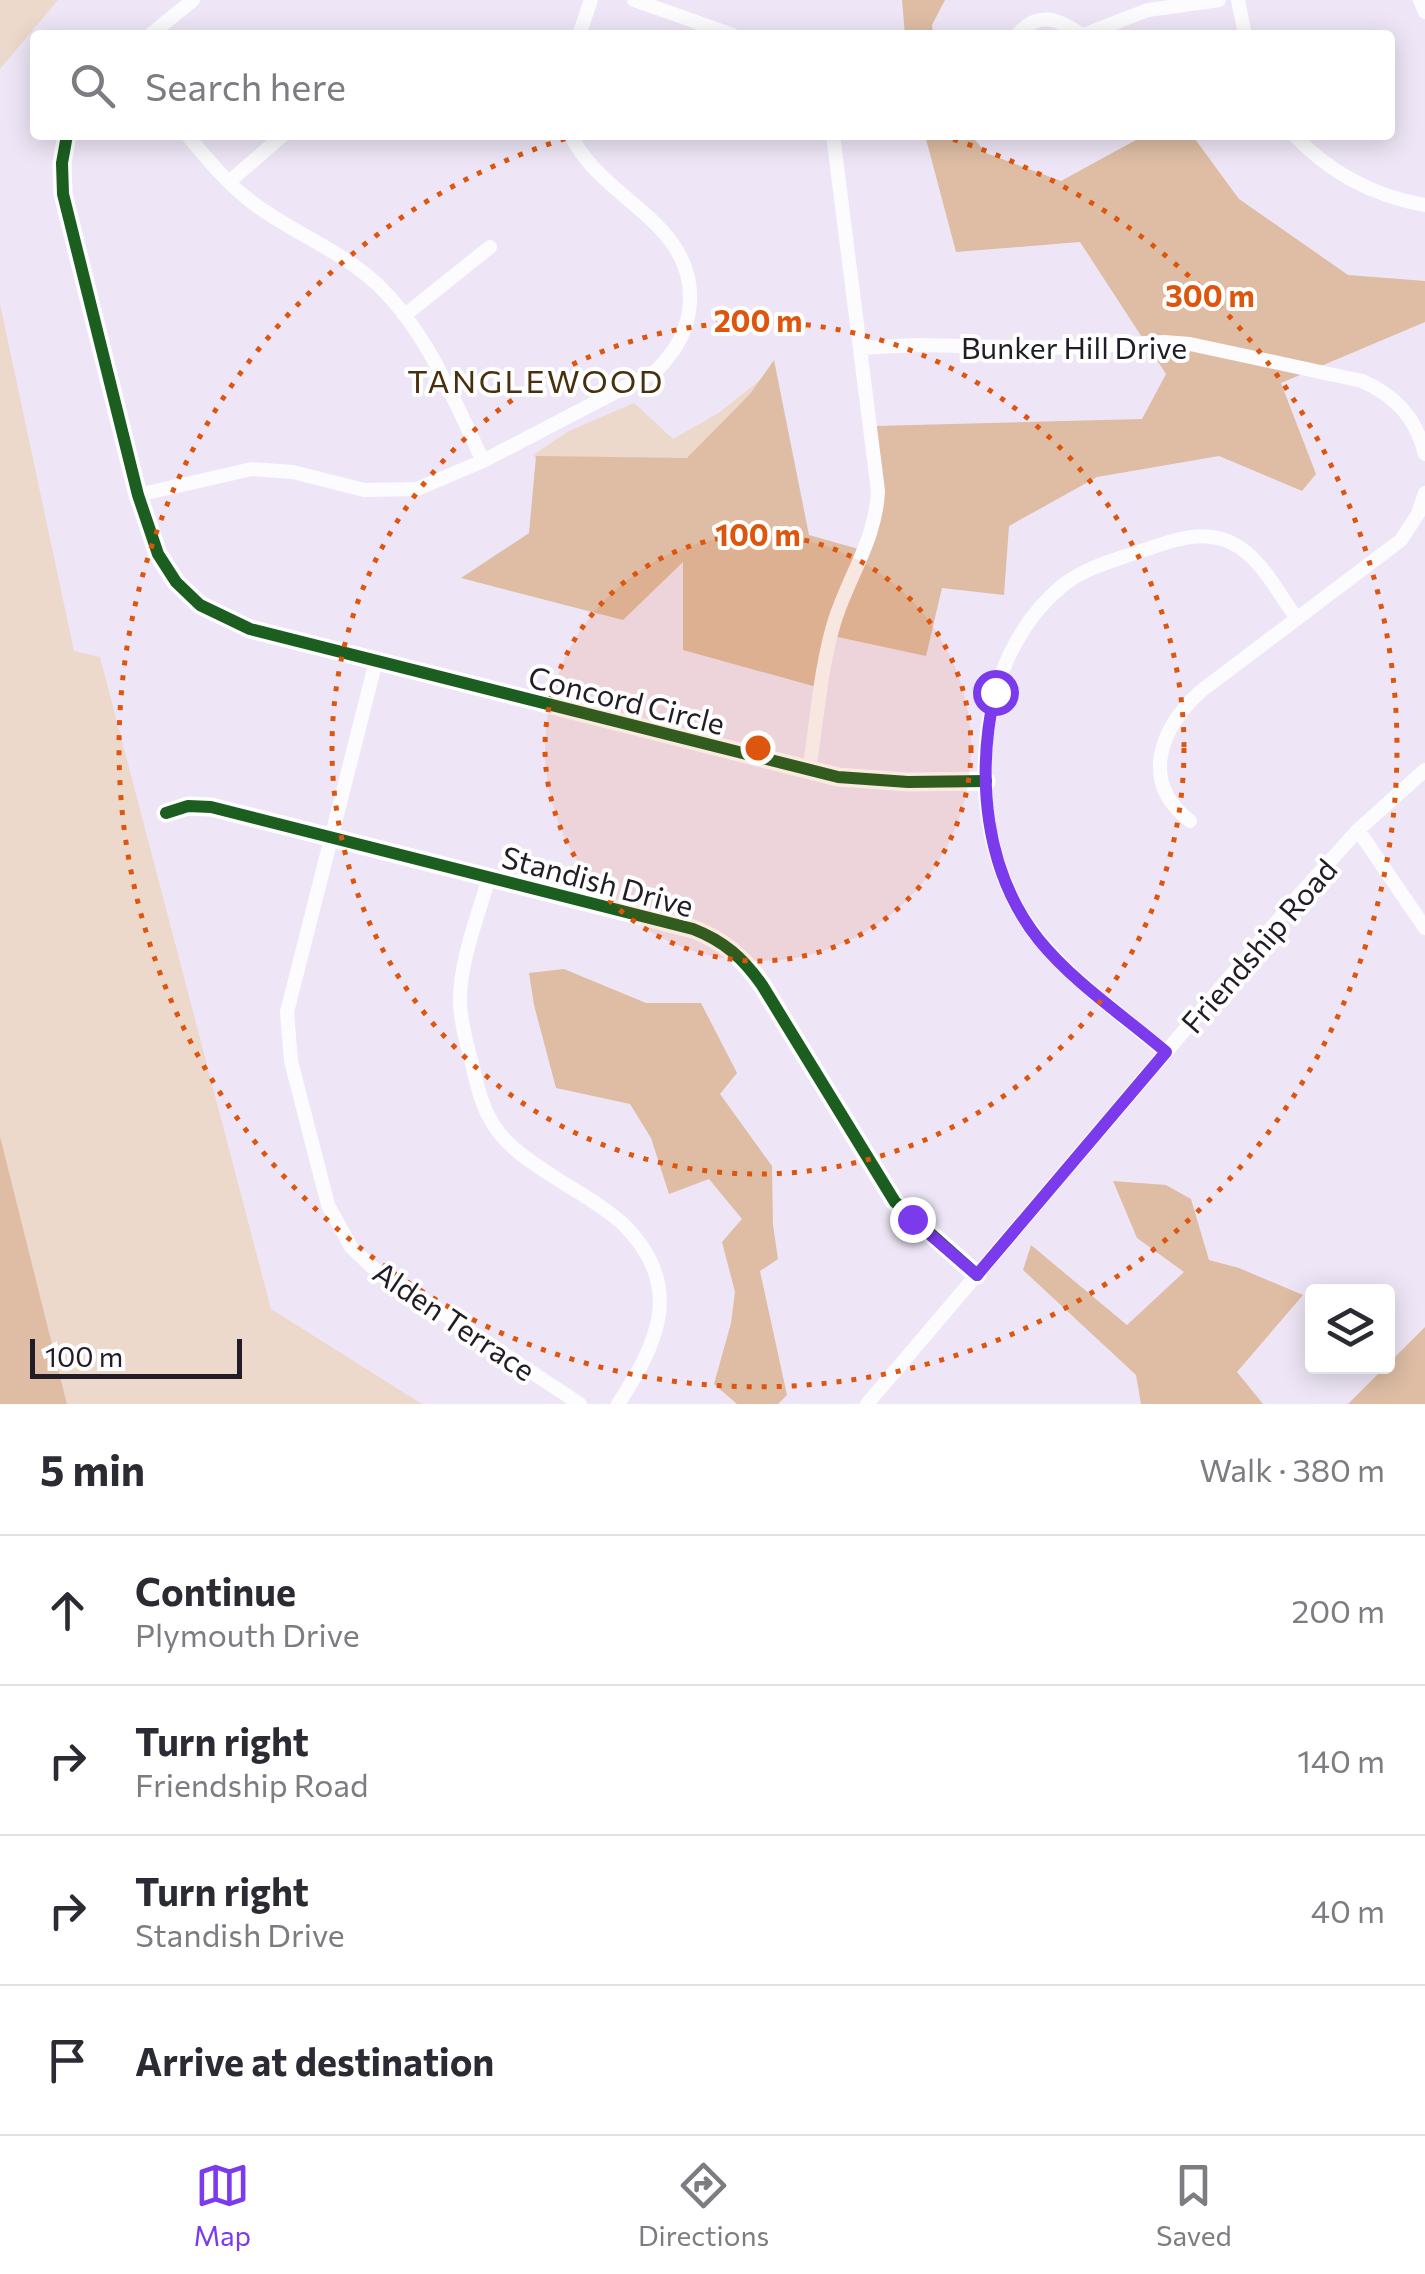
<!DOCTYPE html>
<html lang="en">
<head>
<meta charset="utf-8">
<style>
  body { margin:0; font-family:Commissioner,sans-serif; background:#f7f7f7; color:#2b2b33 }
  .controls { position:absolute; right:30px; bottom:30px; display:grid; overflow:hidden; border-radius:10px; box-shadow:0 5px 25px #0003 }
  .controls button { width:90px; height:90px; display:grid; place-items:center; padding:0; border:0; border-bottom:2px solid #e1e1e2; background:#fff; color:#2b2b33; font:50px sans-serif }
  .scale { position:absolute; left:30px; bottom:25px; width:212px; box-sizing:border-box; padding-left:10px; border:5px solid #211c26; border-top:0; font-size:28px; line-height:35px; white-space:nowrap; color:#211c26; -webkit-text-stroke:8px #fff; paint-order:stroke }
  .stop { position:absolute; width:30px; height:30px; margin:-22px; border:8px solid #7c3aed; border-radius:50%; background:#fff }
  .stop.end { background:#7c3aed; border-color:#fff; box-shadow:0 2px 10px #0008 }
  .list { margin:0; padding:0; list-style:none }
  h2 { display:flex; justify-content:space-between; align-items:center; height:130px; margin:0; padding:0 40px; font-size:42px }
  h2 small { font-size:32px; font-weight:400; color:#7c7c81 }
  .list li { display:grid; grid-template-columns:65px 1fr auto; gap:30px; align-items:center; box-sizing:border-box; height:150px; padding:0 40px; border-top:2px solid #e1e1e2 }
  .list b { display:block; font-size:38px; white-space:nowrap }
  .list p { margin:0; font-size:32px; white-space:nowrap; color:#7c7c81 }
  .list em { font-size:32px; font-style:normal; color:#7c7c81 }
  .icon { flex:none; width:55px; height:55px; fill:none; stroke:currentColor; stroke-width:2; stroke-linecap:round; stroke-linejoin:round }
  .map { position:relative; flex:none; width:1425px; height:1404px; overflow:hidden }
  .search { position:absolute; background:#fff; box-shadow:0 5px 25px #0003; left:30px; right:30px; top:30px; height:110px; display:flex; align-items:center; gap:25px; box-sizing:border-box; padding:0 35px; border-radius:10px; color:#7c7c81; font-size:38px }
  .sheet { height:730px; background:#fff }
  nav { display:flex; justify-content:space-around; align-items:center; box-sizing:border-box; height:140px; border-top:2px solid #e1e1e2; background:#fff; font-size:28px; color:#7c7c81 }
  nav a { display:grid; justify-items:center; gap:5px }
  nav .on { color:#7c3aed }
  .map>svg:first-child { display:block }
</style>
</head>
<body>
<div class="map">
<svg width="1425" height="1404" viewBox="0 0 1425 1404">
  <rect width="100%" height="100%" fill="#eee6f6"/>
  <!-- green -->
  <path fill="#edd8cc" d="M0,0h58l-58,69z
    M0,304l74,347 26,6 171,652 151,95h-355l-67,-268z
    M761,379l-35,105 -155,25 -38,-54 36,-24 65,-28 39,36 47,-27z"/>
  <!-- forest -->
  <path fill="#debda4" d="M902,0h43l-13,25 1,10h-28z
    M925,135h46l15,18 75,28 84,-46h47l47,64 109,76 77,6v41l-144,61 35,91 -14,17 -83,-35 -122,21 -88,49 -5,69 -62,-7 -16,68 -93,-20 -9,53 -141,-39v-88l-60,58 -162,-42 68,-45 7,-77 151,2 63,-64 24,-34 35,175 60,17 7,-126 266,-7 24,-45 -86,-132 -124,10z
    M564,969l82,34h55l36,70 -17,21 52,72 1,59 5,34 -18,12 27,124 -9,9h-41l-23,-20 17,-61 4,-31 -13,-50 20,-23 -33,-40 -40,15 -18,-56 -21,-34 -74,-16 -22,-83 -5,-32z
    M0,1136l67,268h-67z
    M1113,1181l53,4 25,14 18,61 30,8 64,27 -66,77 26,32h-122l-5,-29 -113,-105 8,-25 96,80 57,-53 -47,-34z
    M1425,1327v77h-77z"/>
  <g fill="none" stroke-linecap="round" stroke-linejoin="round">
    <!-- minor -->
    <path stroke="#fcfbfe" stroke-width="14" d="M634,0l99,35
      M1238,0l7,35
      M1420,0l5,12
      M150,35l43,-35
      M579,35l12,-35
      M1017,35c21,-25 42,-16 65,0
      M1083,35l65,-25 71,-10
      M67,135l-5,28 1,31 75,301 20,59 18,28 24,23 50,24 588,148 70,5 78,-1
      M187,135c21,25 43,52 70,71 39,28 86,46 121,79 49,47 76,115 105,176
      M1294,135c36,38 79,61 131,70
      M229,182l54,-47
      M405,315l85,-68
      M861,348l54,-3 137,3 112,-6 26,2 172,37c34,15 54,37 63,73
      M138,495l114,-26 41,3 71,18 53,-1 66,-28 173,-90c19,-19 33,-41 34,-69 4,-81 -90,-103 -119,-167
      M376,661l-89,351 4,49 37,144 23,42 21,20 208,137
      M809,770c8,-48 11,-100 25,-147 14,-46 42,-83 44,-132l-45,-356
      M166,813l22,-7 23,1 482,122c31,12 50,29 69,56l133,217 82,73
      M1190,821c-51,-39 -30,-93 11,-130l200,-151 17,-26 7,-21
      M1358,830l67,98
      M489,877c-11,40 -30,85 -29,127 1,21 7,41 12,60 4,17 8,36 16,51 14,29 40,45 66,62 23,15 50,29 70,48 61,61 34,118 -6,179
      M1165,1052c-52,-45 -117,-87 -150,-149 -51,-97 -40,-245 47,-317 22,-18 50,-25 76,-34 32,-10 63,-25 96,-8 27,14 45,50 63,75
      M867,1404l434,-511 57,-63 67,-60"/>
    <!-- cycleway casing -->
    <g stroke="#fff" stroke-width="19">
      <path id="cycleway" d="M67,135l-5,28 1,31 75,301 20,59 18,28 24,23 50,24 588,148 70,5 78,-1
        M166,813l22,-7 23,1 482,122c31,12 50,29 69,56l133,217 82,73"/>
    </g>
    <!-- cycleway -->
    <use href="#cycleway" stroke="#1b5e20" stroke-width="12"/>
  </g>
  <g fill="none" stroke-linecap="round" stroke-linejoin="round">
    <!-- route -->
    <path stroke="#7c3aed" stroke-width="12" d="M912,1219l65,56 189,-223c-42,-36 -92,-69 -127,-112 -55,-69 -63,-164 -44,-248"/>
  </g>
  <!-- distance rings -->
  <circle cx="758" cy="748" r="213" fill="#de560d" fill-opacity=".12"/>
  <g fill="none" stroke="#de560d" stroke-width="5" stroke-dasharray="5 10">
    <circle cx="758" cy="748" r="213"/>
    <circle cx="758" cy="748" r="426"/>
    <path d="M939 135A639 639 0 1 1 577 135"/>
  </g>
  <g text-anchor="middle" dominant-baseline="central" stroke-width="8" stroke-linejoin="round" paint-order="stroke">
    <!-- street labels -->
    <g font-size="30" fill="#211c26" stroke="#fff">
      <text x="1074" y="346">Bunker Hill Drive</text>
      <text transform="translate(627 699) rotate(14)">Concord Circle</text>
      <text transform="translate(598 880) rotate(15)">Standish Drive</text>
      <text transform="translate(1258 945) rotate(-49)">Friendship Road</text>
      <text transform="translate(455 1320) rotate(34)">Alden Terrace</text>
    </g>
    <!-- neighbourhood labels -->
    <g font-size="32" letter-spacing="2.5" fill="#492f0e" stroke="#fff">
      <text x="536" y="380">TANGLEWOOD</text>
    </g>
  </g>
  <circle cx="758" cy="748" r="15" fill="#de560d" stroke="#fff" stroke-width="5"/>
  <g font-size="30" text-anchor="middle" font-weight="bold" fill="#de560d" stroke="#fff" stroke-width="8" stroke-linejoin="round" paint-order="stroke">
    <text x="1210" y="307">300 m</text>
    <text x="758" y="332">200 m</text>
    <text x="758" y="546">100 m</text>
  </g>
</svg>
<div class="controls">
<button><svg class="icon" aria-label="layers" viewBox="0 0 24 24"><path d="M12 4l9 5-9 5-9-5zM3 14l9 5 9-5"/></svg></button>
</div>
<div class="scale">100 m</div>
<div class="stop" style="left:995px;top:692px"></div>
<div class="stop end" style="left:912px;top:1219px"></div>
<div class="search"><svg class="icon" aria-label="search" viewBox="0 0 24 24"><circle cx="10" cy="10" r="6"/><path d="M15 15l6 6"/></svg>Search here</div>
</div>
<section class="sheet">
<h2>5 min<small>Walk · 380 m</small></h2>
<ul class="list">
<li><svg class="icon" aria-label="ahead" viewBox="0 0 24 24"><path d="M12 20V5M6 11l6-6 6 6"/></svg><div><b>Continue</b><p>Plymouth Drive</p></div><em>200 m</em></li>
<li><svg class="icon" aria-label="right" viewBox="0 0 24 24"><path d="M7 20v-9h11M14 6l5 5-5 5"/></svg><div><b>Turn right</b><p>Friendship Road</p></div><em>140 m</em></li>
<li><svg class="icon" aria-label="right" viewBox="0 0 24 24"><path d="M7 20v-9h11M14 6l5 5-5 5"/></svg><div><b>Turn right</b><p>Standish Drive</p></div><em>40 m</em></li>
<li><svg class="icon" aria-label="arrive" viewBox="0 0 24 24"><path d="M6 21V4h12l-3 4 3 4H6"/></svg><div><b>Arrive at destination</b></div></li>
</ul>
</section>
<nav>
<a class="on"><svg class="icon" aria-label="map" viewBox="0 0 24 24"><path d="M3 6l6-2 6 2 6-2v14l-6 2-6-2-6 2zM9 4v14M15 6v14"/></svg>Map</a>
<a><svg class="icon" aria-label="directions" viewBox="0 0 24 24"><path d="M12 3l9 9-9 9-9-9zM9 14v-3h6M13 9l2 2-2 2"/></svg>Directions</a>
<a><svg class="icon" aria-label="saved" viewBox="0 0 24 24"><path d="M7 4h10v16l-5-4-5 4z"/></svg>Saved</a>
</nav>
</body>
</html>
